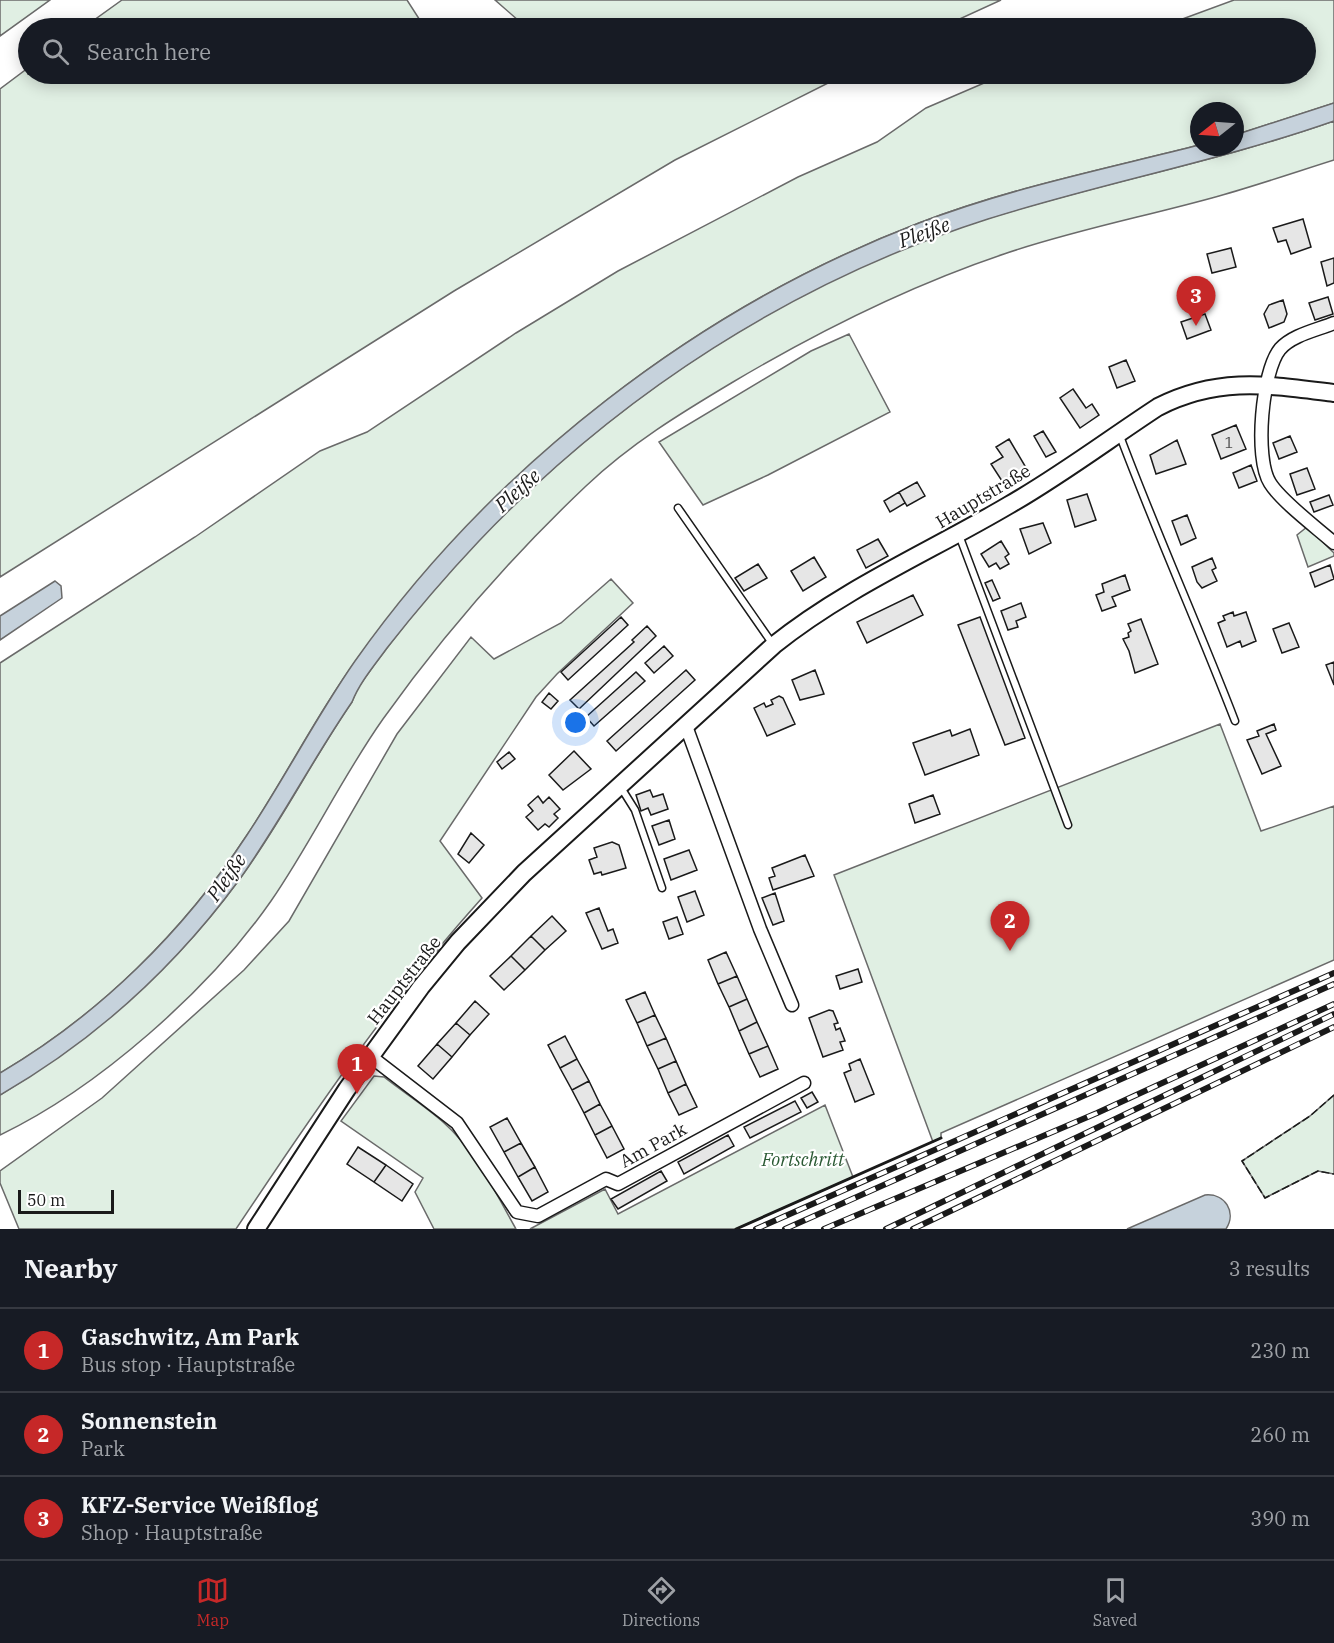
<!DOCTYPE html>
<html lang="en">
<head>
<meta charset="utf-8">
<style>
  body { margin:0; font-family:"IBM Plex Serif",serif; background:#20242c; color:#f1f3f6 }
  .compass { position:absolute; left:1190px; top:102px; width:54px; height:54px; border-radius:50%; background:#171b24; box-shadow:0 3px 15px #0003; rotate:253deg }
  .scale { position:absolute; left:18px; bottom:15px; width:96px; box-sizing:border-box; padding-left:6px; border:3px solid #1a1a1a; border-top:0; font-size:16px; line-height:21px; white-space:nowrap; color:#1a1a1a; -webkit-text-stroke:4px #fff; paint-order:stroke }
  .you { position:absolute; left:576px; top:723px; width:21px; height:21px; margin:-15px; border:4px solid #fff; border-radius:50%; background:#1a73e8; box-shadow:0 0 0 9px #1a73e833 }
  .badge { display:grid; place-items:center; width:39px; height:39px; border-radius:50%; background:#c62828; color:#fff; font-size:20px; font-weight:700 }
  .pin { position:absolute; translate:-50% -50px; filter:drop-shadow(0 2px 3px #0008) }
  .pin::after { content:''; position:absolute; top:32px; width:21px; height:18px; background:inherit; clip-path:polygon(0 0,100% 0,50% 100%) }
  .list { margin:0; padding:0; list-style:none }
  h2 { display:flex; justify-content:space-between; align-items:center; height:78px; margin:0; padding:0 24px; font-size:26px }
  h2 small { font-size:20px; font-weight:400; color:#9ea1a6 }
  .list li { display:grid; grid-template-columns:39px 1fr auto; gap:18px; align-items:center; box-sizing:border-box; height:84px; padding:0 24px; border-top:2px solid #363941 }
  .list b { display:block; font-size:22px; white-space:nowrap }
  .list p { margin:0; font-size:20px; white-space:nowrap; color:#9ea1a6 }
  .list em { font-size:20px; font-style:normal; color:#9ea1a6 }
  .icon { flex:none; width:33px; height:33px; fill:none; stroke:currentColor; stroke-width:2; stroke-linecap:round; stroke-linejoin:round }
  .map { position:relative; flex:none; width:1334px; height:1229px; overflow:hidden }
  .search { position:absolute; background:#171b24; box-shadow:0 3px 15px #0003; left:18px; right:18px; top:18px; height:66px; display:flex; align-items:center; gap:15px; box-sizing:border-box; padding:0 21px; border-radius:33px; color:#9ea1a6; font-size:22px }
  .sheet { height:330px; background:#171b24 }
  nav { display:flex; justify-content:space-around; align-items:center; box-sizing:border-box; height:84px; border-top:2px solid #363941; background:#171b24; font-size:16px; color:#9ea1a6 }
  nav a { display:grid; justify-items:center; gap:3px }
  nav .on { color:#c62828 }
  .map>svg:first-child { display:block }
</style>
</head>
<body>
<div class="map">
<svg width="1334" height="1229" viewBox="0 0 1334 1229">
  <rect width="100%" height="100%" fill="#fff"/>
  <!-- green -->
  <path fill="#e0efe3" stroke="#6a6a6a" stroke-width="1.5" d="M0,0h50l-50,36z
    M122,0h285l18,28h-342z
    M495,0h506l-61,28h-413z
    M1234,0h100v103l-99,32v-24h-36v34c-94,24 -189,43 -280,78 -223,85 -419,240 -559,432 -42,57 -74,121 -113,180 -63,96 -148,180 -247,238v-410l195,-126 125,-86 47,-19 149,-99 102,-62 180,-94 79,-35 49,-34 79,-34h301v-46h-148z
    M28,68v6h424l5,8 15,-8h374l-171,86 -221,131 -454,286v-488z
    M1334,121v39c-38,12 -76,25 -115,36 -71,20 -145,34 -215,58 -95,32 -185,77 -271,128 -52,31 -103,62 -147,104 -75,71 -143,149 -203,233 -41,58 -72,124 -112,182 -62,89 -173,187 -271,234v-40c94,-57 174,-126 239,-215 42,-57 73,-120 113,-178l5,-13c153,-218 375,-389 629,-470 115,-36 234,-58 348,-98z
    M849,334l41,78 -122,63 -65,30 -44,-63 152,-91z
    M1307,527l27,26v3l-26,11 -11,-32z
    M611,579l22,24 -76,71 -21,23 -96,144 42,57c-92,102 -170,217 -246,331h-217l-19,-46v-12l102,-73 142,-128 45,-49 108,-187 74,-97 23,22 67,-36z
    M1220,724l41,107 73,-25v154l-393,173v5l-8,4 -99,-267z
    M374,1076l10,1c19,15 41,29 59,45 33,29 52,70 73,107h-82l-19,-37 8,-14 -82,-57z
    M1334,1095v79l-16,-3 -53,27 -23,-37 68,-45z
    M825,1105l28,72 -117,52h-206l75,-40 13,25z"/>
  <!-- water -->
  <path fill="#c6d2dc" stroke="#6a6a6a" stroke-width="1.5" d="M1334,103v18c-114,40 -232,62 -346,98 -194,62 -369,175 -509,322 -32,34 -63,70 -92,107 -13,18 -27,34 -35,54 -40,58 -72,121 -113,178 -64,87 -145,161 -239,215v-22c99,-58 184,-142 247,-238 38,-57 69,-118 108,-174 137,-194 342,-353 564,-438 91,-35 186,-54 280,-78v2h36v-12z
    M55,581l6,5 1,12 -62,42v-24z
    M1205,1195c20,-2 32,17 21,34h-99z"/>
  <!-- building -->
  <path fill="#e6e6e6" stroke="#1a1a1a" stroke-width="1.5" d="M1303,219l8,28 -20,7 -5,-14 -8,2 -5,-14z
    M1231,248l5,19 -24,6 -5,-19z
    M1334,258v25l-7,3 -6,-24z
    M1328,297l5,17 -18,6 -6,-17z
    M1283,300l4,14 -3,8 -15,6 -5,-14 5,-9z
    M1205,314l6,16 -24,9 -6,-17z
    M1126,360l9,21 -18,7 -8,-21z
    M1073,389l13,19 6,-4 7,11 -19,13 -20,-30z
    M1236,425l10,24 -25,10 -9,-24z
    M1043,431l13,21 -10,5 -12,-21z
    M1290,436l7,16 -18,7 -6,-16z
    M1009,439l19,32 -12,7 -2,-4 -12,7 -11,-17 12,-7 -7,-10z
    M1177,440l9,24 -30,10 -6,-19z
    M1251,465l6,16 -18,7 -6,-15z
    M1307,468l8,21 -18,6 -7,-21z
    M917,482l8,14 -18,10 -8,-14z
    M899,492l6,11 -15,9 -6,-11z
    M1087,494l9,26 -21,7 -8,-27z
    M1329,495l4,10 -19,7 -4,-10z
    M1187,515l9,23 -15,7 -9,-24z
    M1043,523l8,20 -22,11 -9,-25z
    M878,539l10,17 -22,12 -9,-18z
    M1001,541l8,13 -4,3 4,7 -9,5 -4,-6 -7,4 -8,-13z
    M814,557l12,20 -23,14 -12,-20z
    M1212,558l4,10 -4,2 5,11 -15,7 -5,-6 -5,-15z
    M758,564l9,14 -23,13 -9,-13z
    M1330,565l4,14 -19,8 -5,-14z
    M1125,575l5,15 -18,7 4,9 -14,5 -6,-16 8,-3 -2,-8z
    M992,580l8,18 -7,3 -8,-18z
    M913,595l10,20 -56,28 -10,-21z
    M1021,603l5,14 -10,4 2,6 -10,3 -7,-19z
    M1233,612l1,4 12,-4 10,29 -14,6 -2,-6 -13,6 -9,-24 7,-3 -2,-4z
    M621,617l7,8 -60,55 -7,-8z
    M980,617l45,121 -20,7 -47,-120z
    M1141,619l17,45 -23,9 -6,-22 -6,-12 6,-2 -1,-4 3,-2 -3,-7z
    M1289,623l10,24 -17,6 -9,-24z
    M647,626l9,10 -77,73 -9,-9 64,-58 -2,-2z
    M664,646l9,10 -19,17 -9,-10z
    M1334,662v23l-8,-20z
    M686,670l9,10 -79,71 -9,-10z
    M815,670l9,24 -24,6 -8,-20z
    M636,672l9,9 -51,45 -8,-9z
    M549,693l9,8 -7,8 -9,-7z
    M779,696l4,2 12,26 -28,12 -13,-28 10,-5 2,4 7,-3 -2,-4z
    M1274,724l2,6 -10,4 15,32 -19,8 -15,-34 12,-4 -2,-5z
    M970,729l9,26 -54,20 -12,-32 37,-13 2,6z
    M574,751l17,18 -28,21 -14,-15z
    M509,752l6,7 -13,10 -5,-7z
    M650,790l3,7 10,-3 5,15 -17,6 -3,-7 -7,3 -5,-16z
    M933,795l7,19 -25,9 -6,-19z
    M538,796l5,7 6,-6 11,12 -6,5 4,4 -9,9 -4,-3 -7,6 -12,-13 7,-6 -5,-6z
    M669,820l6,19 -16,6 -7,-19z
    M471,833l13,12 -15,18 -11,-9z
    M612,842l7,3 7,23 -24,7 -1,-3 -7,2 -5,-14 8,-3 -3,-9z
    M689,850l8,20 -26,10 -7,-21z
    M805,855l9,21 -41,14 -4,-12 6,-2 -3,-8z
    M695,891l9,24 -17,7 -9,-25z
    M775,893l9,28 -11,4 -11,-27z
    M599,908l9,23 5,-2 5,14 -16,6 -16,-36z
    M552,916l14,15 -21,19 -14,-14z
    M677,917l6,17 -14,5 -6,-17z
    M531,936l14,14 -20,20 -14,-14z
    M726,952l11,24 -19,8 -10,-24z
    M511,956l14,14 -21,20 -14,-14z
    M858,969l4,13 -22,7 -4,-13z
    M737,976l10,23 -18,8 -11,-23z
    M645,992l10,23 -18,8 -11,-23z
    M747,999l10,23 -18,9 -10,-24z
    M475,1001l14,13 -19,21 -14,-12z
    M829,1010l4,1 5,12 -4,1 2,6 4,-2 5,13 -5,1 3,8 -20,7 -14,-39z
    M655,1015l11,23 -19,8 -10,-23z
    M757,1022l11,24 -19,8 -10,-23z
    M456,1023l14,12 -18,22 -15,-13z
    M565,1036l12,23 -17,9 -12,-23z
    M666,1038l10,23 -18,8 -11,-23z
    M437,1044l15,13 -19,22 -15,-13z
    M768,1046l10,23 -18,8 -11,-23z
    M577,1059l12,22 -17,9 -12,-22z
    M860,1059l14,35 -19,8 -11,-29 7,-3 -2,-6z
    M676,1061l10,23 -18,9 -10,-24z
    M589,1081l11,23 -16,9 -12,-23z
    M686,1084l11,23 -18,8 -11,-22z
    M812,1092l6,10 -11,6 -6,-10z
    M795,1101l6,11 -51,26 -6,-11z
    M600,1104l12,22 -17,9 -11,-22z
    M507,1118l14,25 -17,9 -14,-25z
    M612,1126l12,23 -17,9 -12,-23z
    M728,1135l6,11 -50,28 -6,-12z
    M521,1143l14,24 -17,10 -14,-25z
    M358,1147l28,18 -12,17 -27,-18z
    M386,1165l27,19 -11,17 -28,-19z
    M535,1167l13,25 -16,9 -14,-24z
    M661,1171l6,10 -49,28 -7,-10z"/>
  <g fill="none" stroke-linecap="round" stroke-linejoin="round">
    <!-- lane casing -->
    <g stroke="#1a1a1a" stroke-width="9">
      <path id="lane" d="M1120,436c36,96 78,189 115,285
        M678,508l94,135
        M959,535l109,290
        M620,786l15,24 27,78"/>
    </g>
    <!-- street casing -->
    <g stroke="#1a1a1a" stroke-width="15">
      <path id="street" d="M1334,323c-17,7 -42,12 -54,26 -18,22 -26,109 -10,134 11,18 47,45 64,60
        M686,726l74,203 32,76
        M370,1056l87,67 60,89 21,4 68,-37 12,5 186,-101"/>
    </g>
    <!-- secondary casing -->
    <g stroke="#1a1a1a" stroke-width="20">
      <path id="secondary" d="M256,1229l91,-140 74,-102 37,-45 66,-69 250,-228c71,-57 157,-94 235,-140 51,-29 100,-66 149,-98 61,-31 111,-22 176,-14"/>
    </g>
    <!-- lane -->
    <use href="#lane" stroke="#fff" stroke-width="6"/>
    <!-- street -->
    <use href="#street" stroke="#fff" stroke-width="12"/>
    <!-- secondary -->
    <use href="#secondary" stroke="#fff" stroke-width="16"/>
    <!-- rail casing -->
    <g stroke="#1a1a1a" stroke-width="6">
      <path id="rail" d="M756,1229l578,-256
        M785,1229l549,-245
        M824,1229l273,-116 237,-109
        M886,1229l448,-215
        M913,1229l421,-202"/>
    </g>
    <!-- rail -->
    <use href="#rail" stroke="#fff" stroke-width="4" stroke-dasharray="11" stroke-linecap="butt"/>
    <!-- fence -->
    <path stroke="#1a1a1a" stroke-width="1.5" stroke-dasharray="8 3" stroke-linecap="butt" d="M1334,1095l-24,21 -68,45 23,37 53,-27 16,3"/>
    <!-- wall -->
    <path stroke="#1a1a1a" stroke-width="3" d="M736,1229l205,-91"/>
  </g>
  <g text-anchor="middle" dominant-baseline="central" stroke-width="4.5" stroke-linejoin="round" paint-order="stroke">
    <!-- number labels -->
    <g font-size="15" fill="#4d4d4d">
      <text x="1229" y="442">1</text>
    </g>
    <!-- street labels -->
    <g font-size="18" fill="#1a1a1a" stroke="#fff">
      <text transform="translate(983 496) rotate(-31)">Hauptstraße</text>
      <text transform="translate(404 980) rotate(-52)">Hauptstraße</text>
      <text transform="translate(653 1145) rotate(-29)">Am Park</text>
    </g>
    <!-- park labels -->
    <g font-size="18" font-style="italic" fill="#2b5a34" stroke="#fff">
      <text x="803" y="1159">Fortschritt</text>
    </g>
    <!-- water labels -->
    <g font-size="20" font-style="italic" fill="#1a1a1a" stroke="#fff">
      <text transform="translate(924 232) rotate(-20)">Pleiße</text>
      <text transform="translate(517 490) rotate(-42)">Pleiße</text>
      <text transform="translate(226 877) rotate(-55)">Pleiße</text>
    </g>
  </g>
</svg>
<svg class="compass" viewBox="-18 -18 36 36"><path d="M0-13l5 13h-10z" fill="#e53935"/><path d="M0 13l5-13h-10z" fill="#9ea1a6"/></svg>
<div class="scale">50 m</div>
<div class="you"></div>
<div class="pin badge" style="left:357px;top:1094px">1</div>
<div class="pin badge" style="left:1010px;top:951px">2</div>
<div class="pin badge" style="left:1196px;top:326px">3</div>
<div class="search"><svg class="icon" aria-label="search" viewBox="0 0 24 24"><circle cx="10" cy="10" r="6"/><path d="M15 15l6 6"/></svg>Search here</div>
</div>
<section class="sheet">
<h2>Nearby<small>3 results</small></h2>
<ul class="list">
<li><span class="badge">1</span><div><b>Gaschwitz, Am Park</b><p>Bus stop · Hauptstraße</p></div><em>230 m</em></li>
<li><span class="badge">2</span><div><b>Sonnenstein</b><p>Park</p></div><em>260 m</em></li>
<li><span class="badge">3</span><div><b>KFZ-Service Weißflog</b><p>Shop · Hauptstraße</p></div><em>390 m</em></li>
</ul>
</section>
<nav>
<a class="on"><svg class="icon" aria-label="map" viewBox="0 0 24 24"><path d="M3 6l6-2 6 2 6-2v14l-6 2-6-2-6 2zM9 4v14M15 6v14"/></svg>Map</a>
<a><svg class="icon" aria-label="directions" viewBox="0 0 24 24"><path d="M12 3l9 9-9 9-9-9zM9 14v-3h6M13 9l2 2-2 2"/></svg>Directions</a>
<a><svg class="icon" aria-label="saved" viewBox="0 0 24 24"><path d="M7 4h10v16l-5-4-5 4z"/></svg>Saved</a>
</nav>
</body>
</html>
